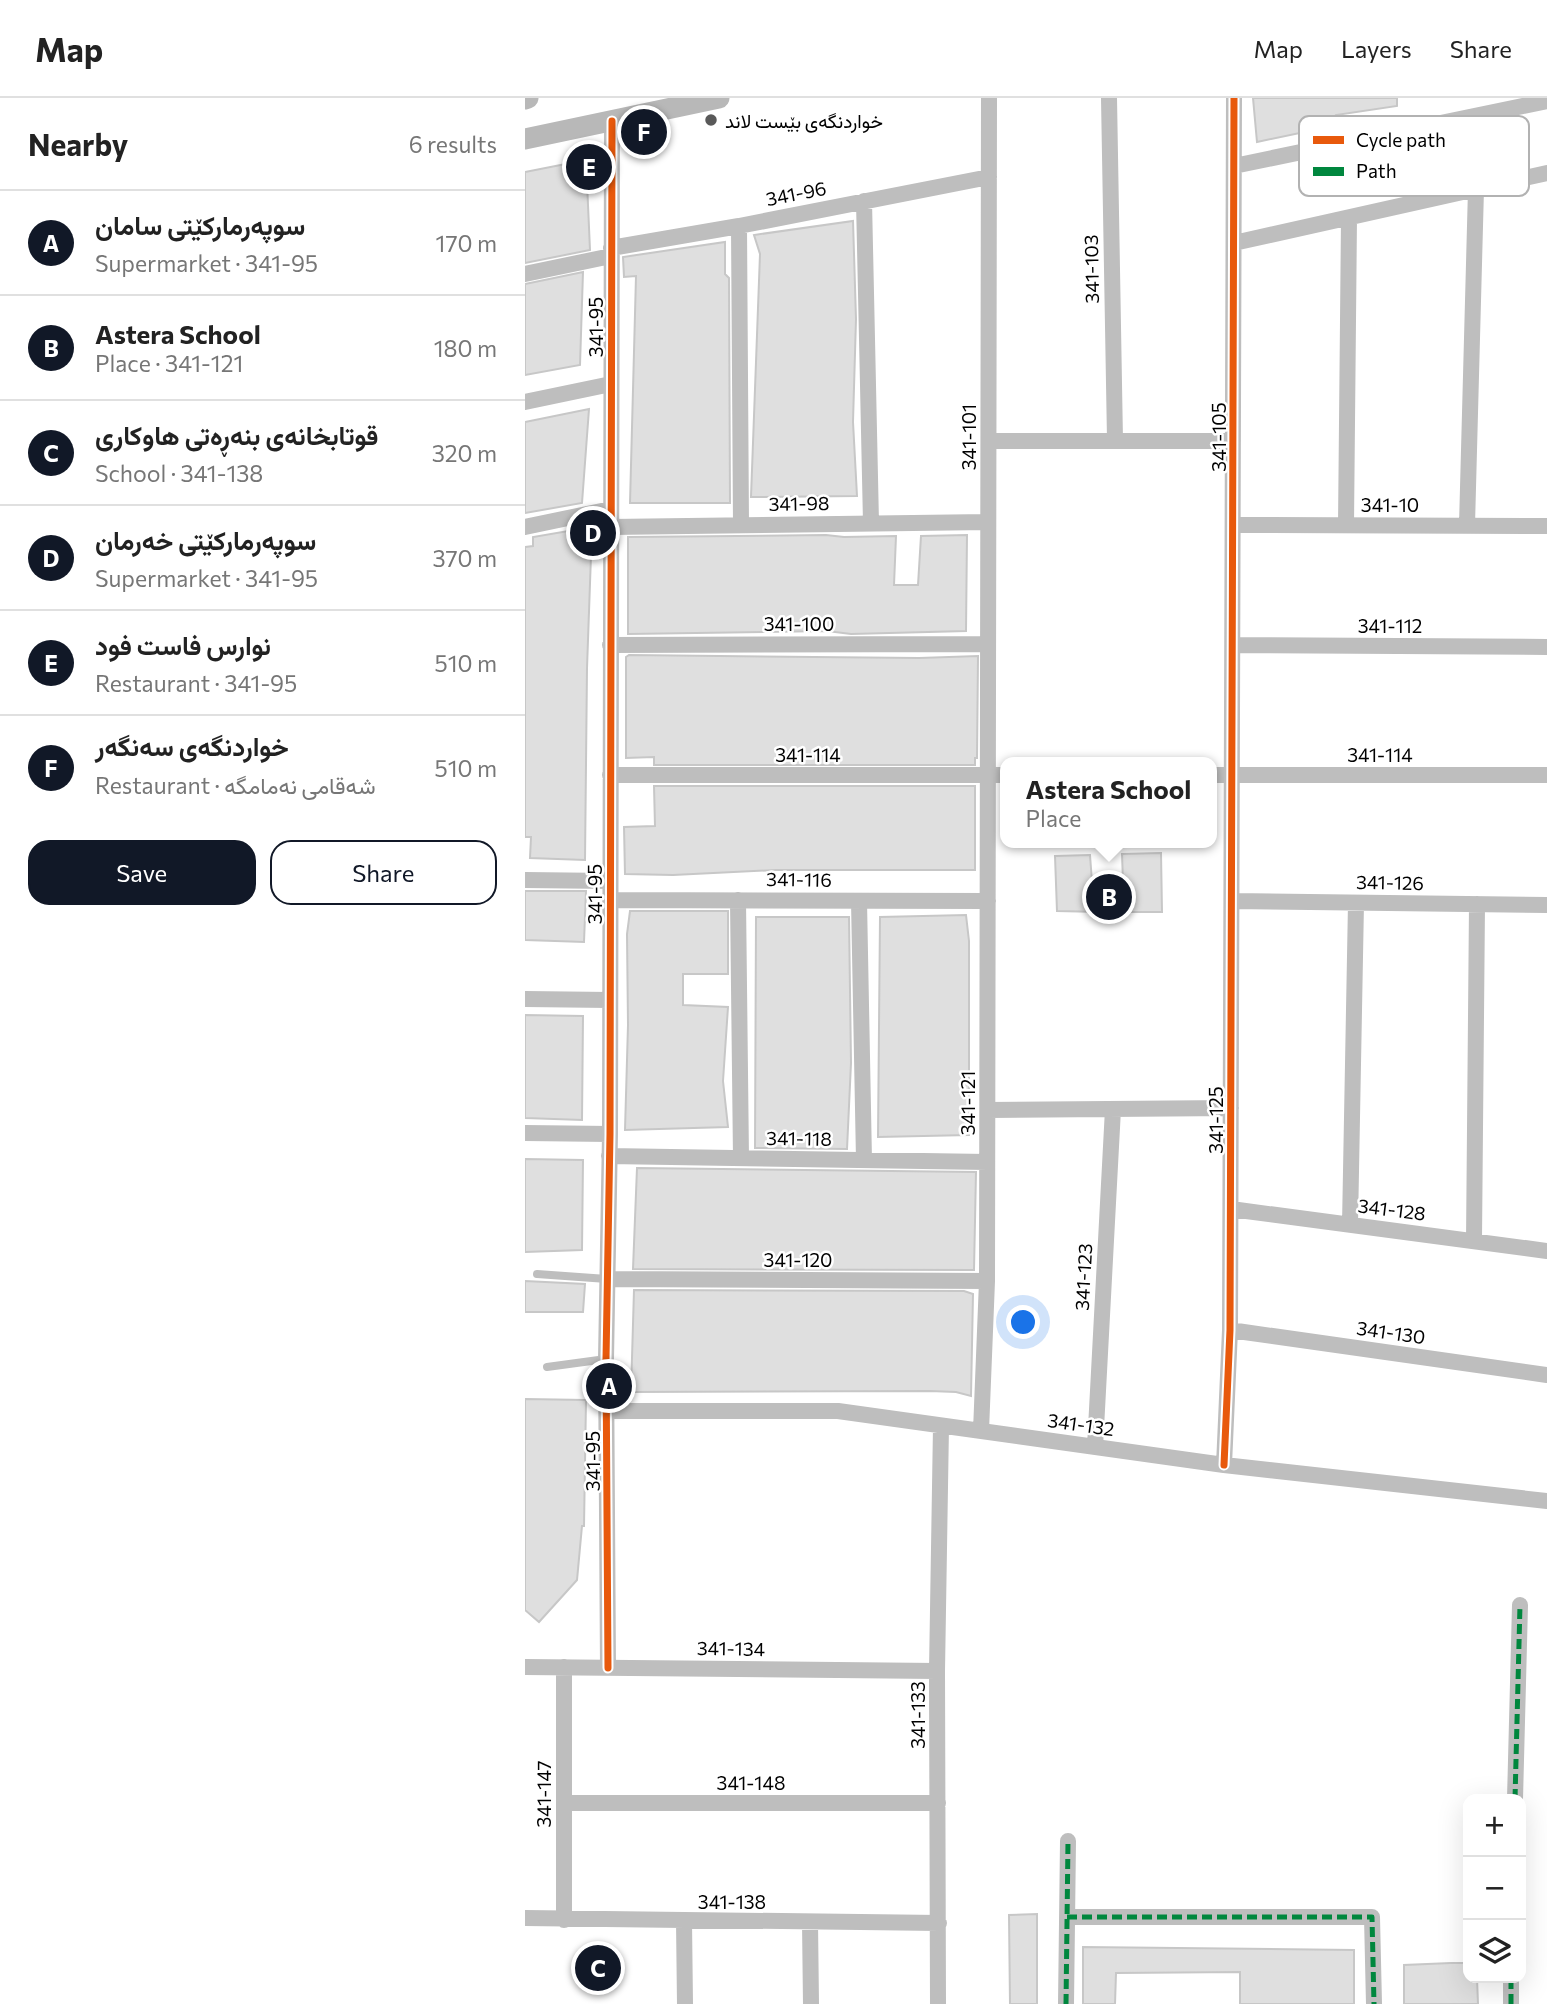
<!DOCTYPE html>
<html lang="en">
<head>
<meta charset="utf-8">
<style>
  body { margin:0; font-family:Commissioner,Vazirmatn,sans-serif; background:#f6f6f6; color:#222 }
  .controls { position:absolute; right:21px; bottom:21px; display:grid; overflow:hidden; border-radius:14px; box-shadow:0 7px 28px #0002 }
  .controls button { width:63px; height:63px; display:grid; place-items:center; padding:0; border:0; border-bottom:2px solid #e0e0e0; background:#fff; color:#222; font:35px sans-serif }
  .you { position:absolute; left:499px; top:1225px; width:24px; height:24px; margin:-18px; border:5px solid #fff; border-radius:50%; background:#1a73e8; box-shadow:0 0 0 10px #1a73e833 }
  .badge { display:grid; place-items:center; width:46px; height:46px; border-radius:50%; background:#111827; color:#fff; font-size:23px; font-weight:700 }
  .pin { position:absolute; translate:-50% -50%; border:4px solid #fff; box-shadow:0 2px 7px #0006 }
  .popup { position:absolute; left:475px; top:659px; width:217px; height:91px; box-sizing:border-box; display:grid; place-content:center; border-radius:14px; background:#fff; filter:drop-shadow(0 2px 5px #0005); font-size:23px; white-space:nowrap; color:#767676 }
  .popup b { font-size:26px; color:#222 }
  .popup::after { content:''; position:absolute; left:50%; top:100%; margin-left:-14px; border:14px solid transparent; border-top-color:#fff }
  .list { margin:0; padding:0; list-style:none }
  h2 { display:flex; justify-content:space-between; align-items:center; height:91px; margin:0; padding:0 28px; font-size:30px }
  h2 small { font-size:23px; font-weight:400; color:#767676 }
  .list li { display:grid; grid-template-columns:46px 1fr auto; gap:21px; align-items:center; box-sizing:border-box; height:105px; padding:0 28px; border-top:2px solid #e0e0e0 }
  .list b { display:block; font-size:26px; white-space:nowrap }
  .list p { margin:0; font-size:23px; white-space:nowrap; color:#767676 }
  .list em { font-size:23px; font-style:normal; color:#767676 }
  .actions { display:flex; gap:14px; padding:21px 28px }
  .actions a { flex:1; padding:16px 0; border:2px solid #111827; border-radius:21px; text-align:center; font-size:24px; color:#111827 }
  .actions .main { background:#111827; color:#fff }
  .icon { flex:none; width:38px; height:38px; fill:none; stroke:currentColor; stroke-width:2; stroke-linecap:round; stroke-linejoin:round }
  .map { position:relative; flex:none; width:1022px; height:1906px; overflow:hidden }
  header { display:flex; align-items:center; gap:42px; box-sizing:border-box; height:98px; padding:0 35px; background:#fff; border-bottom:2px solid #e0e0e0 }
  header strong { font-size:33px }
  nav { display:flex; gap:38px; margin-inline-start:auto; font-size:24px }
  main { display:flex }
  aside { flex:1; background:#fff }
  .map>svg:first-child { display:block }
</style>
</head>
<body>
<header>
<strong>Map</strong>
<nav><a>Map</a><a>Layers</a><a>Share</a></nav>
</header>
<main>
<aside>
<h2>Nearby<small>6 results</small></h2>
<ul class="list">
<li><span class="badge">A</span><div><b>سوپەرمارکێتی سامان</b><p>Supermarket · 341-95</p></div><em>170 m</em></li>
<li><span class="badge">B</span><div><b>Astera School</b><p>Place · 341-121</p></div><em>180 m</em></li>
<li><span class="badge">C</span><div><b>قوتابخانەی بنەڕەتی هاوکاری</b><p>School · 341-138</p></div><em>320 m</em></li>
<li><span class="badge">D</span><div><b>سوپەرمارکێتی خەرمان</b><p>Supermarket · 341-95</p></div><em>370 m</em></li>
<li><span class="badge">E</span><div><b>نوارس فاست فود</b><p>Restaurant · 341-95</p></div><em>510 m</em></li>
<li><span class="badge">F</span><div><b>خواردنگەی سەنگەر</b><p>Restaurant · شەقامی نەمامگە</p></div><em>510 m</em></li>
</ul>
<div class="actions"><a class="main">Save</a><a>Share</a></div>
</aside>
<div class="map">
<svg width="1022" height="1906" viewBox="0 0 1022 1906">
  <rect width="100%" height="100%" fill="#fff"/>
  <!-- building -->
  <path fill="#dfdfdf" stroke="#c7c7c7" stroke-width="2" d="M728,0h144v8l-61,9 2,10 -81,17z
    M61,62l4,90 -65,13v-91z
    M328,123l3,98 -3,103 4,74 -106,1 9,-243 -6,-19z
    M200,144v32l4,4 1,225h-100l6,-227 -12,1 -1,-20z
    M58,174l-3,93 -55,10v-91z
    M64,311l-7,94 -57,10v-91z
    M67,429l-5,141 -2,192 -55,-2 1,-21h-6v-290l8,-1v-9z
    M301,437l18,2 52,-1 -2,49h24l3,-49 46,-1 -1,96 -115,3 -24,-3 -199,3v-97z
    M104,557l290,3 59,-2 -1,102h-2v7h-321v-8l-28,1v-101z
    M129,688h321v84h-199l-103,5 -48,-1 -1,-47 31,-1z
    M636,755l1,59h-39v5l-21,1 -1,-6 -44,-1 -2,-55 35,-1 2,27 31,-1 -1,-27z
    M0,793h61l-2,51 -59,-2z
    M105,813h98v63h-45v31l45,2 -5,74 5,46 -103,3 3,-105 -1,-91z
    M441,817l3,26v194l-91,2 2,-220z
    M231,819h93l2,146 -4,86 -92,-1z
    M0,917l58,1 -1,104 -57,-2z
    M0,1061l58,1 -1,90 -57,2z
    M112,1070l339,4 -2,98 -341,-1z
    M0,1183l60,3 -2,28h-58z
    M109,1192l330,1 9,3 -2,102 -15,-4 -26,-1 -299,1z
    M0,1301l61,1 -2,126h-2l-5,54 -38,42 -14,-12z
    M512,1816v90h-27l-1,-89z
    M558,1849l271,3v54h-114v-32l-124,1 -1,31h-32z
    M926,1865h17v15h9l1,26h-74v-39z"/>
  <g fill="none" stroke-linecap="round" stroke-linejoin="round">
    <!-- lane -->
    <path stroke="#bebebe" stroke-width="8" d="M584,745v12
      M12,1176l70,5
      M22,1269l59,-8"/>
    <!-- street -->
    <path stroke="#bebebe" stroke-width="16" d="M584,0l6,342
      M709,68l313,-65
      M339,103l7,322
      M214,128l2,299
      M709,145l313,-70
      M86,150l128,-22 250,-49
      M0,176l86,-18
      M0,304l86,-18
      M464,343h244
      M708,427l314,1
      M821,427l3,-307
      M942,427l9,-336
      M0,429l86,-18
      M86,429l377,-5
      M85,547l378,-1
      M708,547l314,2
      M85,677h396
      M687,677h335
      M0,782l85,1
      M85,802l378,1
      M213,802l3,258
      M334,803l5,259
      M707,803l315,4
      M0,901l85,1
      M463,1012l243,-2
      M0,1035l85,1
      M84,1058l378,6
      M706,1111l316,42
      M825,1127l6,-322
      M949,1143l3,-337
      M84,1181l378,2
      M705,1232l317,45
      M83,1313h230l386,54 323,36
      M456,1333l6,-150 2,-1183
      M570,1349l18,-338
      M699,1367l6,-135 4,-1232
      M0,1569l412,4
      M39,1569v253
      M83,1570l-2,-309 4,-225 2,-1013
      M990,1701l5,-194
      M39,1705h374
      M542,1819h305l2,87
      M0,1820l414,5
      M159,1823l1,83
      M285,1824l1,82
      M413,1906l-1,-333 4,-245
      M541,1906l2,-163
      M986,1906v-26"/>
    <!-- secondary -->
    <path stroke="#b8b8b8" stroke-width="21" d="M0,1l3,-1
      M0,41l194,-41"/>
    <!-- quiet -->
    <path stroke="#00873e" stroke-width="5" stroke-dasharray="10 5" stroke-linecap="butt" d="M990,1701l5,-194
      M542,1819h305l2,87
      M541,1906l2,-163
      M986,1906v-26"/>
    <!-- cycleway casing -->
    <g stroke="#fff" stroke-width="11">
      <path id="cycleway" d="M699,1367l6,-135 4,-1232
        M83,1570l-2,-309 4,-225 2,-1013"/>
    </g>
    <!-- cycleway -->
    <use href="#cycleway" stroke="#e8590c" stroke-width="7"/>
  </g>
  <!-- markers -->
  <circle fill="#595959" stroke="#fff" stroke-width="2.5" cx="186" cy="22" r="7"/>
  <g text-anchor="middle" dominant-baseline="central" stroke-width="5" stroke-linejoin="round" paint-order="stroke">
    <!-- poi labels -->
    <g font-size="19" fill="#000" stroke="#fff" text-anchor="start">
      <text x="200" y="22">خواردنگەی بێست لاند</text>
    </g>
    <!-- street labels -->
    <g font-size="19" fill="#000" stroke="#fff">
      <text transform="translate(271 95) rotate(-11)">341-96</text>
      <text transform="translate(566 171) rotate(-91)">341-103</text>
      <text transform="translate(70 229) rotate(-90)">341-95</text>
      <text transform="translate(443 339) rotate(-90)">341-101</text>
      <text transform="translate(693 339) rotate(-90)">341-105</text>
      <text transform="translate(274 405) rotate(-1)">341-98</text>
      <text x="865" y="406">341-10</text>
      <text x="274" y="525">341-100</text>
      <text x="865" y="527">341-112</text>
      <text x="283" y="656">341-114</text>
      <text x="855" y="656">341-114</text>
      <text transform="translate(274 781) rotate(1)">341-116</text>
      <text transform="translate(865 784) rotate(1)">341-126</text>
      <text transform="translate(69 796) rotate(-90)">341-95</text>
      <text transform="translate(442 1005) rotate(-90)">341-121</text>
      <text transform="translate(690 1022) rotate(-90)">341-125</text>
      <text transform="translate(274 1040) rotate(1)">341-118</text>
      <text transform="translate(867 1111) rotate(7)">341-128</text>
      <text x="273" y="1161">341-120</text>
      <text transform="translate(558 1179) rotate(-87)">341-123</text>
      <text transform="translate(866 1234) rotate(8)">341-130</text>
      <text transform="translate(556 1326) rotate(8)">341-132</text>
      <text transform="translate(67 1363) rotate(-90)">341-95</text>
      <text transform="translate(206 1550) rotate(1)">341-134</text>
      <text transform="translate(392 1617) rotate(-90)">341-133</text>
      <text x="226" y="1684">341-148</text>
      <text transform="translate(18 1696) rotate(-90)">341-147</text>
      <text x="207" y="1803">341-138</text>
    </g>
  </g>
  <!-- legend -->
  <rect x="774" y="18" width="230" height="80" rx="10" fill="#fff" stroke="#b2b2b2" stroke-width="2"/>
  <rect x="788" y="38" width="31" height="8" fill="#e8590c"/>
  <rect x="788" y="69" width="31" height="9" fill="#00873e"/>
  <g font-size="19" fill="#000">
    <text x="831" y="49">Cycle path</text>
    <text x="831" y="80">Path</text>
  </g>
</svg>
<div class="controls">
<button>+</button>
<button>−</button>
<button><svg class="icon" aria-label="layers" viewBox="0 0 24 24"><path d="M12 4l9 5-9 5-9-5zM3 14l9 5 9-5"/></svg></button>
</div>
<div class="you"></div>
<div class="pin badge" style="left:84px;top:1288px">A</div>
<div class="pin badge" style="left:584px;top:799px">B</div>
<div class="popup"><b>Astera School</b>Place</div>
<div class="pin badge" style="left:73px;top:1870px">C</div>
<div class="pin badge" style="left:68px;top:435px">D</div>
<div class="pin badge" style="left:64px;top:69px">E</div>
<div class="pin badge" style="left:119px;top:34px">F</div>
</div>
</main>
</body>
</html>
